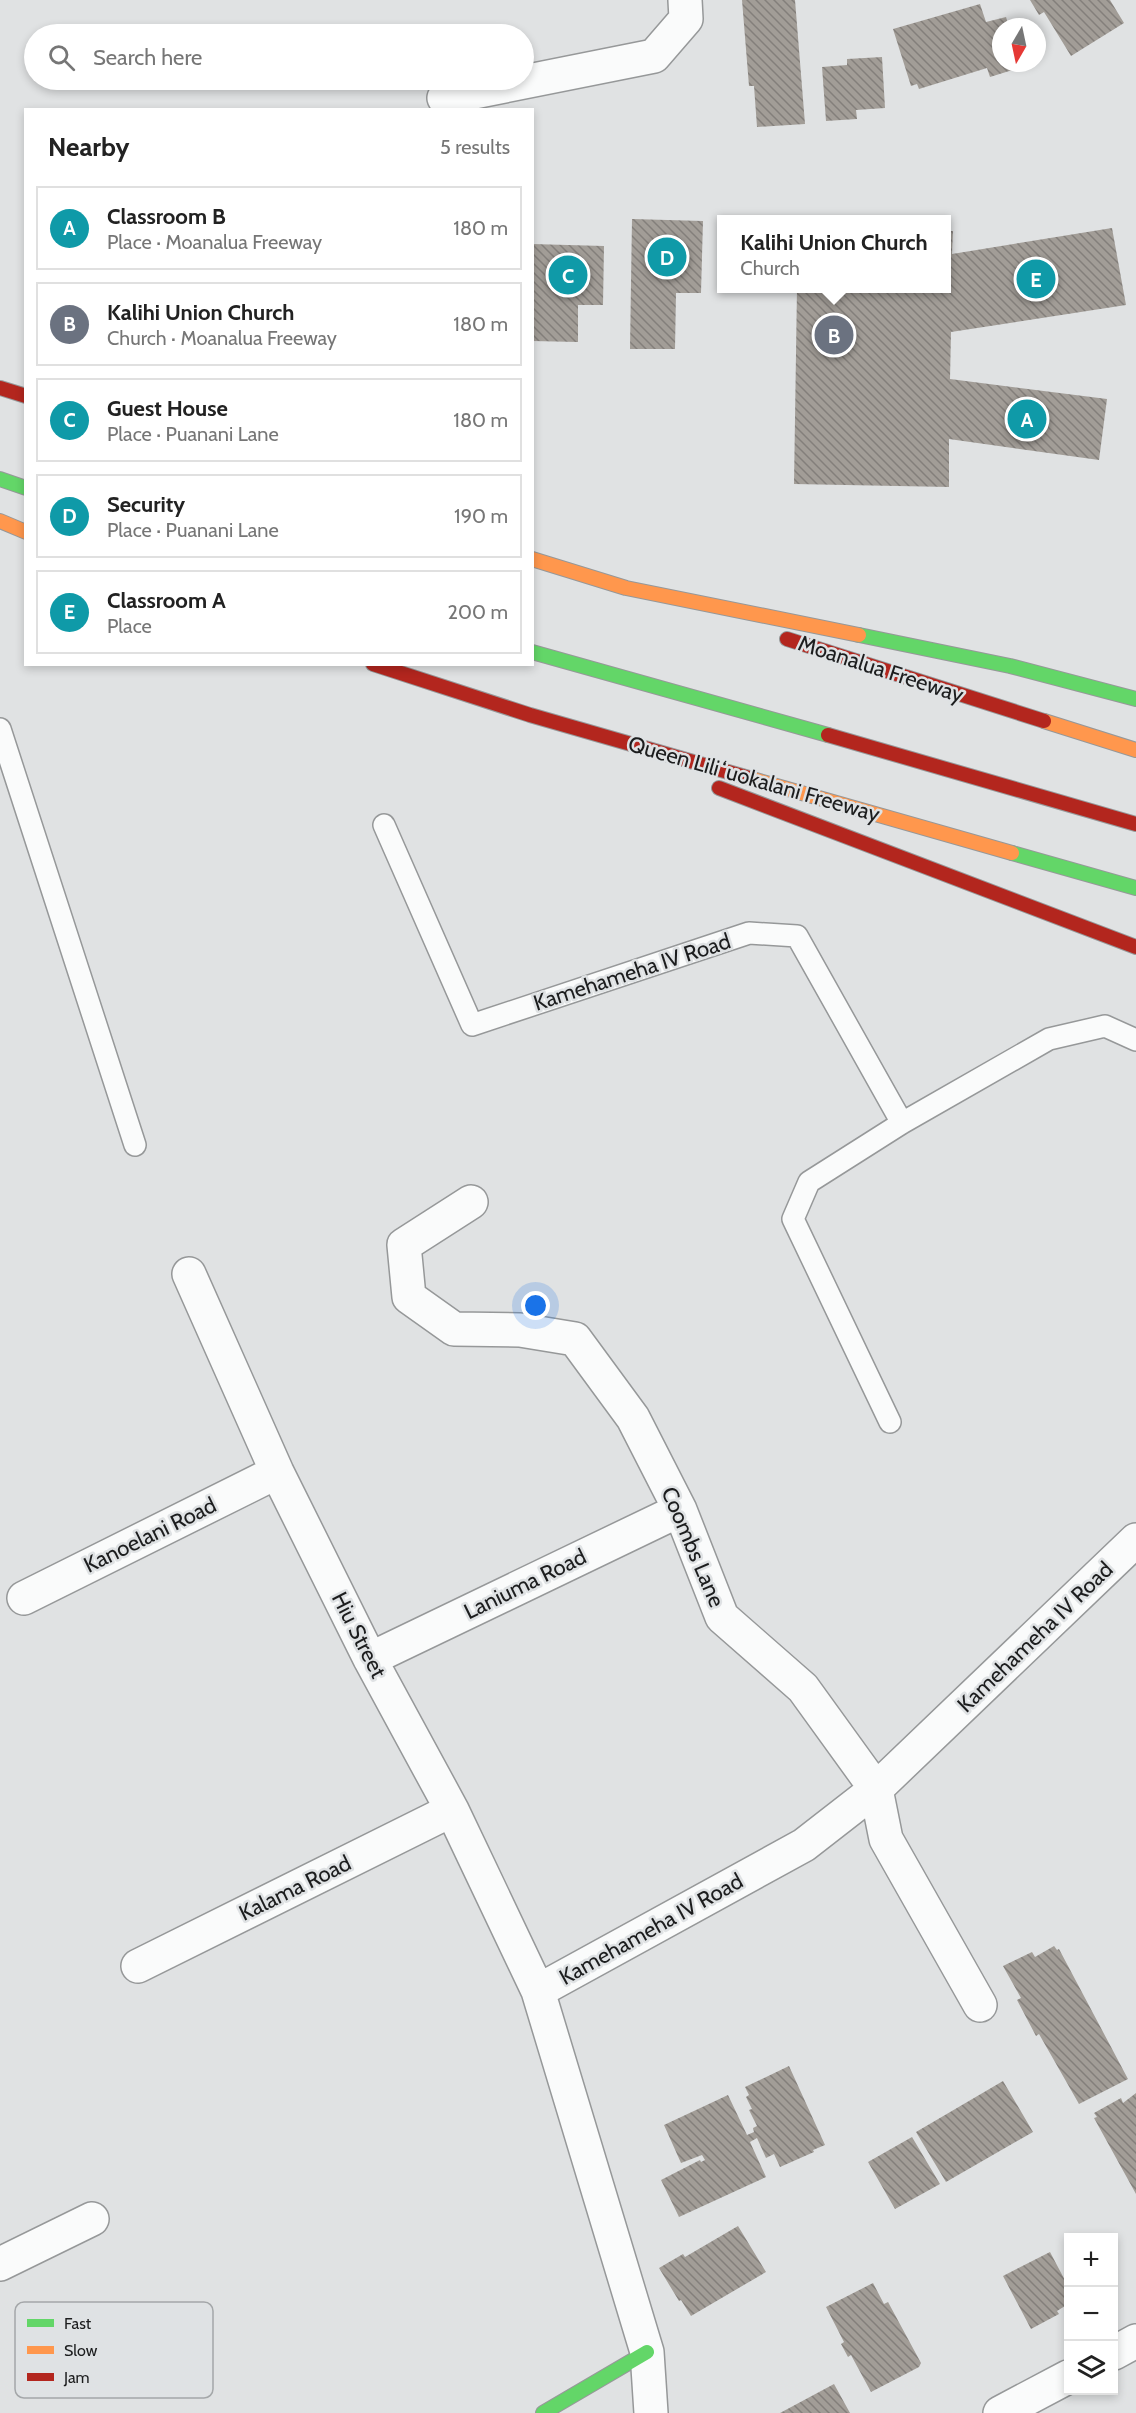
<!DOCTYPE html>
<html lang="en">
<head>
<meta charset="utf-8">
<style>
  body { margin:0; font-family:Cabin,sans-serif; background:#f6f6f6; color:#222 }
  .controls { position:absolute; right:18px; bottom:18px; display:grid; overflow:hidden; border-radius:0px; box-shadow:0 3px 9px #0003 }
  .controls button { width:54px; height:54px; display:grid; place-items:center; padding:0; border:0; border-bottom:2px solid #e0e0e0; background:#fff; color:#222; font:30px sans-serif }
  .compass { position:absolute; left:992px; top:18px; width:54px; height:54px; border-radius:50%; background:#fff; box-shadow:0 3px 9px #0003; rotate:189deg }
  .you { position:absolute; left:536px; top:1306px; width:21px; height:21px; margin:-15px; border:4px solid #fff; border-radius:50%; background:#1a73e8; box-shadow:0 0 0 9px #1a73e833 }
  .badge { display:grid; place-items:center; width:39px; height:39px; border-radius:50%; background:#0b8043; color:#fff; font-size:20px; font-weight:700 }
  .pin { position:absolute; translate:-50% -50%; border:3px solid #fff; box-shadow:0 2px 6px #0006 }
  .popup { position:absolute; left:717px; top:215px; width:234px; height:78px; box-sizing:border-box; display:grid; place-content:center; border-radius:0px; background:#fff; filter:drop-shadow(0 2px 4px #0005); font-size:20px; white-space:nowrap; color:#767676 }
  .popup b { font-size:22px; color:#222 }
  .popup::after { content:''; position:absolute; left:50%; top:100%; margin-left:-12px; border:12px solid transparent; border-top-color:#fff }
  .list { margin:0; padding:0; list-style:none }
  h2 { display:flex; justify-content:space-between; align-items:center; height:78px; margin:0; padding:0 24px; font-size:26px }
  h2 small { font-size:20px; font-weight:400; color:#767676 }
  .list li { display:grid; grid-template-columns:39px 1fr auto; gap:18px; align-items:center; box-sizing:border-box; height:84px; margin:0 12px 12px; padding:0 12px; border:2px solid #e0e0e0; border-radius:0px }
  .list b { display:block; font-size:22px; white-space:nowrap }
  .list p { margin:0; font-size:20px; white-space:nowrap; color:#767676 }
  .list em { font-size:20px; font-style:normal; color:#767676 }
  .icon { flex:none; width:33px; height:33px; fill:none; stroke:currentColor; stroke-width:2; stroke-linecap:round; stroke-linejoin:round }
  .map { position:relative; flex:none; width:1136px; height:2413px; overflow:hidden }
  .search { position:absolute; background:#fff; box-shadow:0 3px 9px #0003; left:24px; top:24px; width:510px; height:66px; display:flex; align-items:center; gap:15px; box-sizing:border-box; padding:0 21px; border-radius:33px; color:#767676; font-size:22px }
  .panel { position:absolute; background:#fff; box-shadow:0 3px 9px #0003; left:24px; top:108px; width:510px; height:558px; border-radius:0px }
  .map>svg:first-child { display:block }
</style>
</head>
<body>
<div class="map">
<svg width="1136" height="2413" viewBox="0 0 1136 2413">
  <defs>
    <pattern id="building-back-hatch" width="6" height="6" patternUnits="userSpaceOnUse" patternTransform="scale(1.5)"><rect width="6" height="6" fill="#a29d97"/><path d="M-1 5l2 2M0 0l6 6M5-1l2 2" fill="none" stroke="#837f7b"/></pattern>
  </defs>
  <rect width="100%" height="100%" fill="#e0e2e3"/>
  <!-- building -->
  <path fill="url(#building-back-hatch)" d="M742,0h53l10,124 -48,3 -3,-41h-5z
    M1030,0h80l14,23 -53,33 -27,-44 -5,3z
    M980,4l6,18 20,-5 3,10h-8v36h19l2,4 -32,10 -3,-9 -68,21 -2,-5 -6,2 -18,-57z
    M882,57l3,51 -29,2 1,9 -31,2 -4,-54 25,-2v-6z
    M632,219l71,2 -2,72h-25l-1,56h-45z
    M1112,228l14,77 -175,27 -1,47 157,20 -8,61 -150,-21v48l-155,-3 3,-196h149v-57h7l-1,23z
    M532,244l72,2 -1,59h-25v37l-46,-1z
    M1054,1946l3,4 2,-1 69,130 -49,25 -40,-70 -3,2 -19,-36 4,-2 -18,-32 29,-14 3,5z
    M789,2066l36,79 -12,5 1,2 -34,15 -6,-13 -8,4 -9,-20 -7,4 16,35 -87,40 -18,-37 39,-20 1,2 4,-2 -3,-5 -21,8 -17,-38 64,-30 19,40 7,-3 -1,-4 4,-2 -8,-16 3,-1 -6,-12 3,-2 -4,-8z
    M1003,2081l30,51 -87,50 -30,-50z
    M1136,2093v101l-42,-76 3,-1 -3,-4 27,-15 2,5z
    M912,2137l28,47 -45,25 -27,-47z
    M738,2226l28,46 -75,44 -10,-16 -2,1 -20,-33 24,-14 2,3z
    M1050,2252l18,34v15l-4,3 1,2 -8,5 2,3 -28,15 -28,-53z
    M873,2283l11,21 4,-2 33,61 -2,4 -48,25 -20,-37 -3,2 -7,-13 3,-2 -18,-35z
    M834,2384l16,29h-70z"/>
  <g fill="none" stroke-linecap="round" stroke-linejoin="round">
    <!-- lane casing -->
    <g stroke="#969899" stroke-width="24">
      <path id="lane" d="M0,729l135,416
        M384,825l88,200 277,-92 48,3 105,187
        M890,1422l-97,-203 16,-37 93,-59 147,-84 56,-13 31,14"/>
    </g>
    <!-- street casing -->
    <g stroke="#969899" stroke-width="36">
      <path id="street" d="M444,98l210,-42 32,-37 -1,-19
        M471,1202l-67,43 5,52 45,32 66,1 55,9 58,79 47,92 42,107 81,71 73,101 10,50 94,166
        M189,1274l88,198 93,187 82,151 86,181 109,361 4,61
        M24,1598l253,-126
        M370,1659l310,-149
        M138,1966l314,-156
        M538,1991l266,-146 72,-56 260,-249
        M0,2264l92,-45
        M1114,2353l22,-12
        M1000,2413l68,-36"/>
    </g>
    <!-- fast casing -->
    <g stroke="#969899" stroke-width="16">
      <path id="fast" d="M0,479l26,9
        M859,635l151,31 126,33
        M532,652l296,83
        M1012,853l124,35
        M543,2413l104,-61"/>
    </g>
    <!-- slow casing -->
    <g stroke="#969899" stroke-width="16">
      <path id="slow" d="M0,521l26,11
        M532,559l94,29 233,47
        M1044,721l92,29
        M749,778l263,75"/>
    </g>
    <!-- jam casing -->
    <g stroke="#969899" stroke-width="16">
      <path id="jam" d="M0,388l26,8
        M787,639l257,82
        M373,664l157,51 219,63
        M828,735l308,89
        M719,788l417,159"/>
    </g>
    <!-- lane -->
    <use href="#lane" stroke="#fafbfb" stroke-width="21"/>
    <!-- street -->
    <use href="#street" stroke="#fafbfb" stroke-width="33"/>
    <!-- fast -->
    <use href="#fast" stroke="#63d668" stroke-width="14"/>
    <!-- slow -->
    <use href="#slow" stroke="#ff974d" stroke-width="14"/>
    <!-- jam -->
    <use href="#jam" stroke="#b3261e" stroke-width="14"/>
  </g>
  <g text-anchor="middle" dominant-baseline="central" stroke-width="5" stroke-linejoin="round" paint-order="stroke">
    <!-- street labels -->
    <g font-size="22" fill="#1c1d1e" stroke="#dfe2e4">
      <text transform="translate(881 669) rotate(18)">Moanalua Freeway</text>
      <text transform="translate(754 779) rotate(16)">Queen Liliʻuokalani Freeway</text>
      <text transform="translate(632 972) rotate(-18)">Kamehameha IV Road</text>
      <text transform="translate(150 1535) rotate(-26)">Kanoelani Road</text>
      <text transform="translate(693 1547) rotate(67)">Coombs Lane</text>
      <text transform="translate(525 1584) rotate(-26)">Laniuma Road</text>
      <text transform="translate(359 1635) rotate(63)">Hiu Street</text>
      <text transform="translate(1035 1637) rotate(-44)">Kamehameha IV Road</text>
      <text transform="translate(295 1888) rotate(-26)">Kalama Road</text>
      <text transform="translate(651 1929) rotate(-29)">Kamehameha IV Road</text>
    </g>
  </g>
  <!-- legend -->
  <rect x="15" y="2302" width="198" height="96" rx="9" fill="#dfe2e4" stroke="#a4a7a9" stroke-width="1.5"/>
  <rect x="27" y="2319" width="27" height="8" fill="#63d668"/>
  <rect x="27" y="2346" width="27" height="8" fill="#ff974d"/>
  <rect x="27" y="2373" width="27" height="8" fill="#b3261e"/>
  <g font-size="16" fill="#1c1d1e">
    <text x="64" y="2329">Fast</text>
    <text x="64" y="2356">Slow</text>
    <text x="64" y="2383">Jam</text>
  </g>
</svg>
<div class="controls">
<button>+</button>
<button>−</button>
<button><svg class="icon" aria-label="layers" viewBox="0 0 24 24"><path d="M12 4l9 5-9 5-9-5zM3 14l9 5 9-5"/></svg></button>
</div>
<svg class="compass" viewBox="-18 -18 36 36"><path d="M0-13l5 13h-10z" fill="#e53935"/><path d="M0 13l5-13h-10z" fill="#767676"/></svg>
<div class="you"></div>
<div class="pin badge" style="left:1027px;top:419px;background:#0f9aa8">A</div>
<div class="pin badge" style="left:834px;top:335px;background:#6b7280">B</div>
<div class="popup"><b>Kalihi Union Church</b>Church</div>
<div class="pin badge" style="left:568px;top:275px;background:#0f9aa8">C</div>
<div class="pin badge" style="left:667px;top:257px;background:#0f9aa8">D</div>
<div class="pin badge" style="left:1036px;top:279px;background:#0f9aa8">E</div>
<div class="search"><svg class="icon" aria-label="search" viewBox="0 0 24 24"><circle cx="10" cy="10" r="6"/><path d="M15 15l6 6"/></svg>Search here</div>
<section class="panel">
<h2>Nearby<small>5 results</small></h2>
<ul class="list">
<li><span class="badge" style="background:#0f9aa8">A</span><div><b>Classroom B</b><p>Place · Moanalua Freeway</p></div><em>180 m</em></li>
<li><span class="badge" style="background:#6b7280">B</span><div><b>Kalihi Union Church</b><p>Church · Moanalua Freeway</p></div><em>180 m</em></li>
<li><span class="badge" style="background:#0f9aa8">C</span><div><b>Guest House</b><p>Place · Puanani Lane</p></div><em>180 m</em></li>
<li><span class="badge" style="background:#0f9aa8">D</span><div><b>Security</b><p>Place · Puanani Lane</p></div><em>190 m</em></li>
<li><span class="badge" style="background:#0f9aa8">E</span><div><b>Classroom A</b><p>Place</p></div><em>200 m</em></li>
</ul>
</section>
</div>
</body>
</html>
